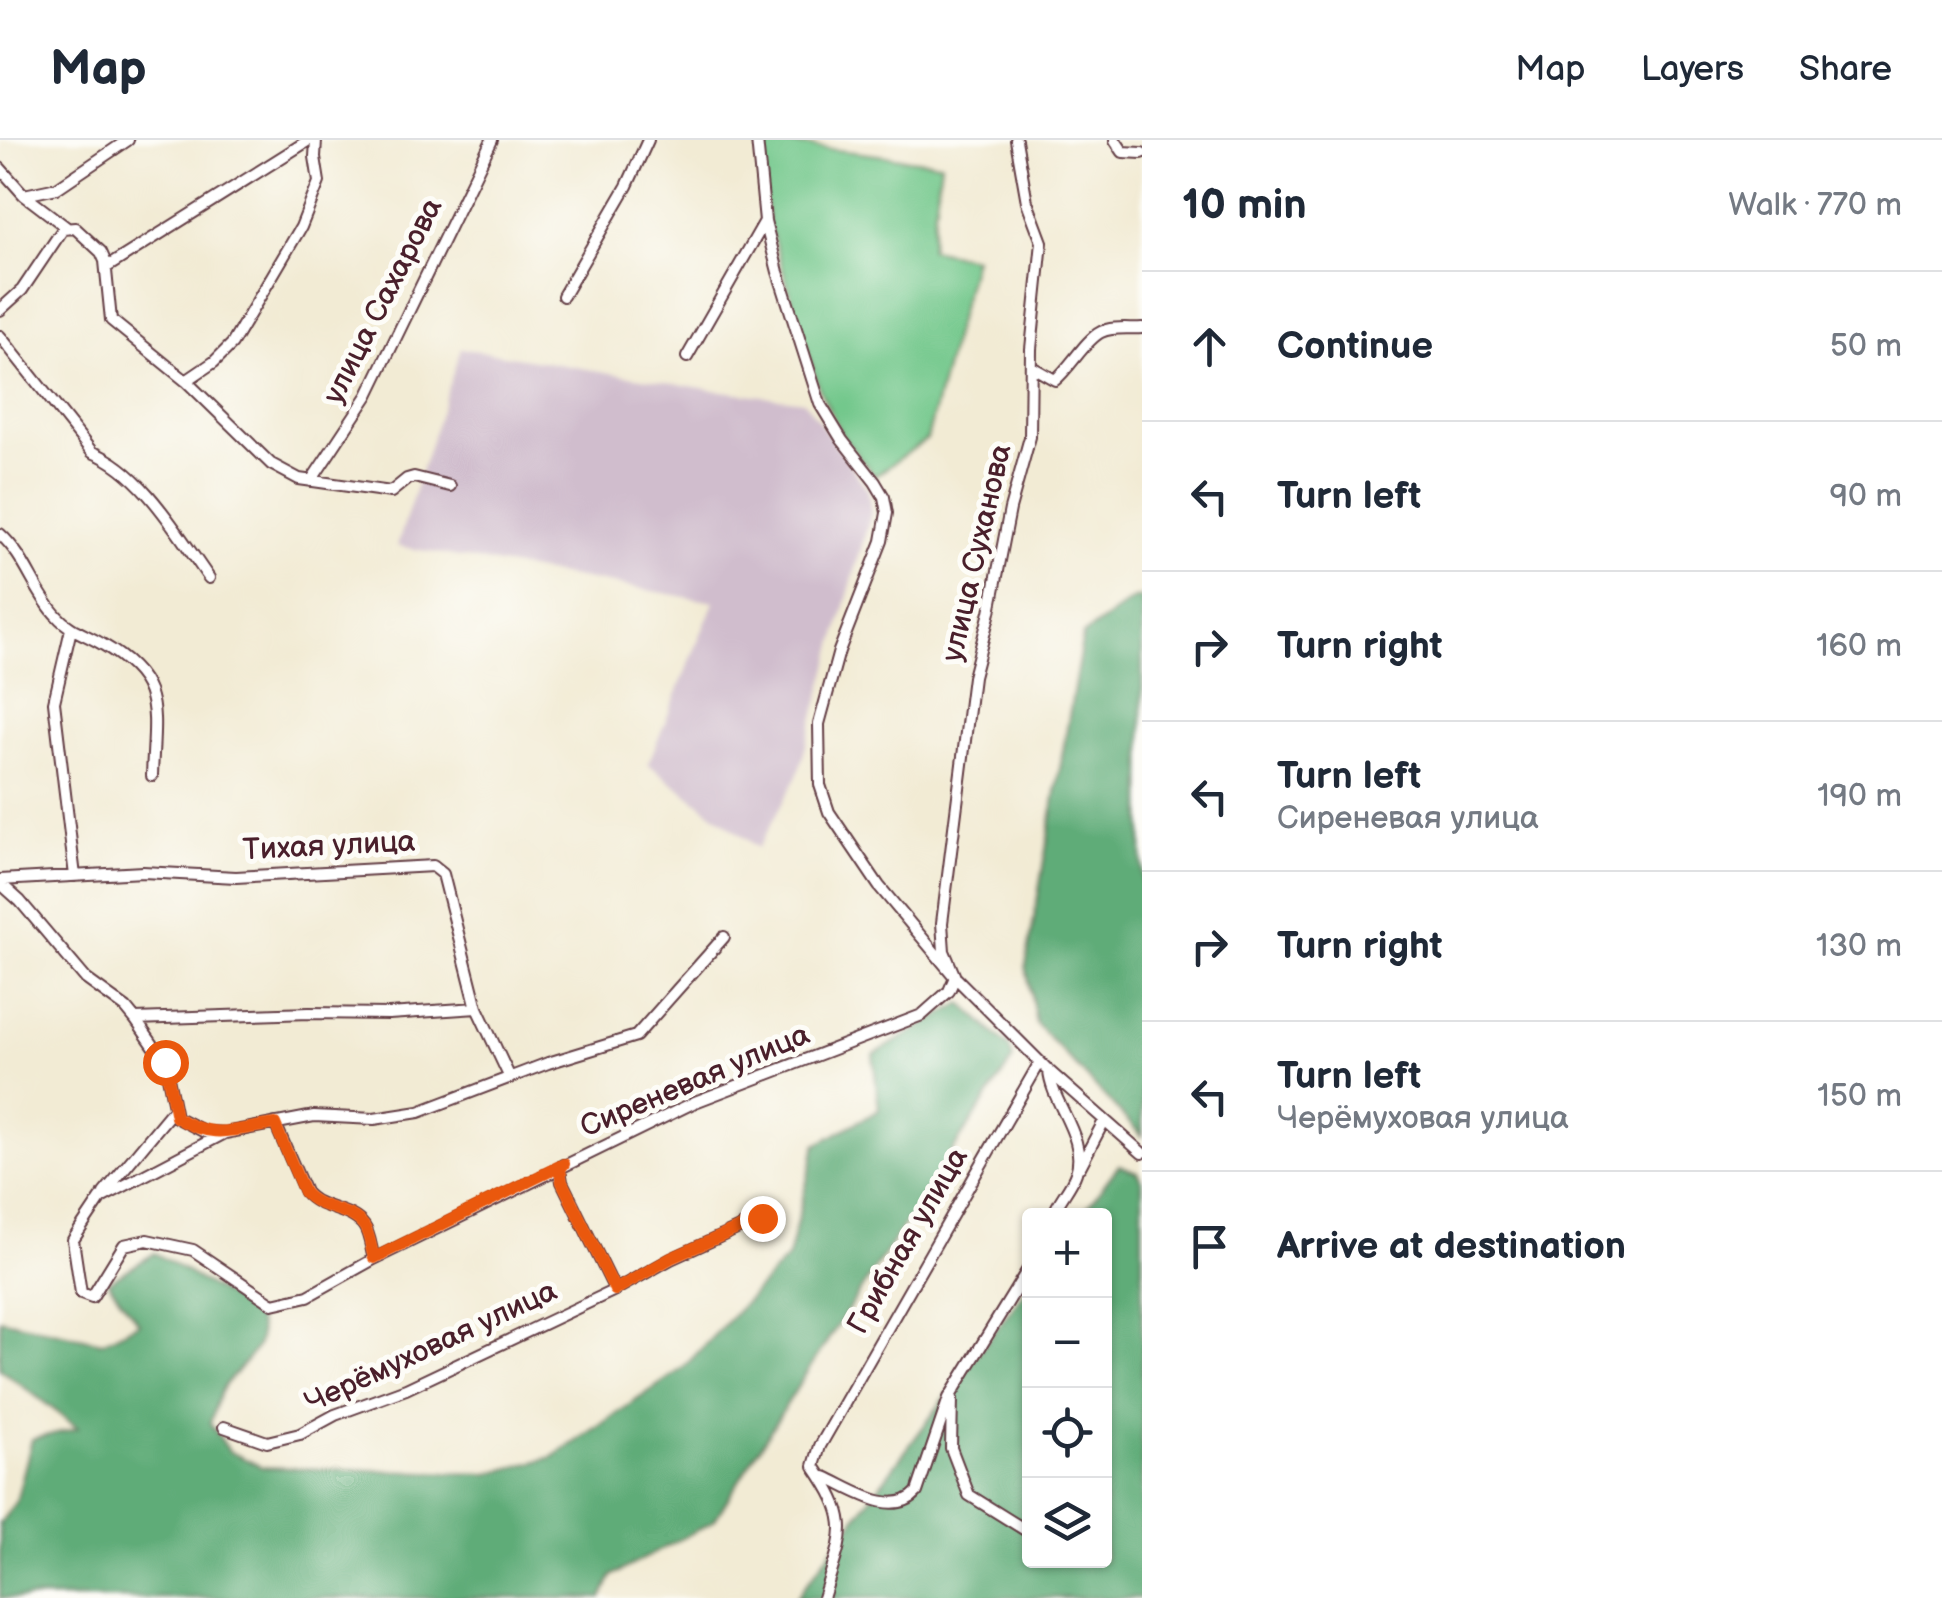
<!DOCTYPE html>
<html lang="en">
<head>
<meta charset="utf-8">
<style>
  body { margin:0; font-family:"Balsamiq Sans",sans-serif; background:#f2f2f3; color:#1f2937 }
  .controls { position:absolute; right:30px; bottom:30px; display:grid; overflow:hidden; border-radius:10px; box-shadow:0 2px 8px #0004 }
  .controls button { width:90px; height:90px; display:grid; place-items:center; padding:0; border:0; border-bottom:2px solid #e0e1e3; background:#fff; color:#1f2937; font:50px sans-serif }
  .stop { position:absolute; width:30px; height:30px; margin:-22px; border:8px solid #ea580c; border-radius:50%; background:#fff }
  .stop.end { background:#ea580c; border-color:#fff; box-shadow:0 2px 10px #0008 }
  .list { margin:0; padding:0; list-style:none }
  h2 { display:flex; justify-content:space-between; align-items:center; height:130px; margin:0; padding:0 40px; font-size:42px }
  h2 small { font-size:32px; font-weight:400; color:#747a83 }
  .list li { display:grid; grid-template-columns:65px 1fr auto; gap:30px; align-items:center; box-sizing:border-box; height:150px; padding:0 40px; border-top:2px solid #e0e1e3 }
  .list b { display:block; font-size:38px; white-space:nowrap }
  .list p { margin:0; font-size:32px; white-space:nowrap; color:#747a83 }
  .list em { font-size:32px; font-style:normal; color:#747a83 }
  .icon { flex:none; width:55px; height:55px; fill:none; stroke:currentColor; stroke-width:2; stroke-linecap:round; stroke-linejoin:round }
  .map { position:relative; flex:none; width:1142px; height:1458px; overflow:hidden }
  header { display:flex; align-items:center; gap:60px; box-sizing:border-box; height:140px; padding:0 50px; background:#fff; border-bottom:2px solid #e0e1e3 }
  header strong { font-size:48px }
  nav { display:flex; gap:55px; margin-inline-start:auto; font-size:35px }
  main { display:flex }
  aside { flex:1; background:#fff }
  .map>svg:first-child { display:block }
</style>
</head>
<body>
<header>
<strong>Map</strong>
<nav><a>Map</a><a>Layers</a><a>Share</a></nav>
</header>
<main>
<div class="map">
<svg width="1142" height="1458" viewBox="0 0 1142 1458">
  <rect width="100%" height="100%" fill="#fdfcf7"/>
  <filter id="ink" filterUnits="userSpaceOnUse"><feTurbulence type="fractalNoise" baseFrequency=".01" numOctaves="2"/><feDisplacementMap in="SourceGraphic" scale="20" xChannelSelector="R" yChannelSelector="G"/><feConvolveMatrix kernelMatrix="1 2 1 2 8 2 1 2 1" color-interpolation-filters="sRGB"/></filter>
  <filter id="wash" filterUnits="userSpaceOnUse"><feTurbulence type="fractalNoise" baseFrequency=".0048" numOctaves="4" result="noise"/><feDisplacementMap in="SourceGraphic" scale="40" xChannelSelector="R" yChannelSelector="G"/><feGaussianBlur stdDeviation="2.25" result="paint"/><feColorMatrix in="noise" values="0 0 0 0 0 0 0 0 0 0 0 0 0 0 0 0 0 1.4 0 .05"/><feComposite in="paint" operator="in"/></filter>
  <g filter="url(#wash)">
    <rect width="100%" height="100%" fill="#f2ebd4"/>
    <!-- industrial -->
    <path fill="#d0bdcd" d="M461,208l253,42 90,11 64,89 3,23 -73,261 -40,74 -110,-84 66,-162 -317,-56z"/>
    <!-- green -->
    <path fill="#73c88c" stroke="#5e745c" stroke-width="2.5" d="M759,0l182,23 -11,86 44,9 -47,181 -52,37 -32,-39 -23,-46 -52,-170z"/>
    <!-- forest -->
    <path fill="#5eac78" stroke="#546652" stroke-width="2.5" d="M1142,457v539l-106,-112 -10,-59 57,-330 49,-35z
      M962,863l47,44 4,12 -208,316 -91,146 -102,55 -10,22h-602v-75l16,-21 16,-63 46,-11 -78,-59v-50l102,23 37,-19 -31,-41 47,-29 98,59c20,34 -9,48 -28,73 -8,11 -10,25 -15,38l19,28 33,16 226,7 65,-17 129,-88 106,-112 28,-112 63,-35 -6,-55z
      M1119,1025l18,7 5,10v416h-346l233,-313 1,275h74v-344l-23,-1z"/>
  </g>
  <g filter="url(#ink)">
    <g fill="none" stroke-linecap="round" stroke-linejoin="round">
      <!-- minor casing -->
      <g stroke="#633e44" stroke-width="14">
        <path id="minor" d="M757,0l8,81 13,51 42,132 22,36 33,42 9,15 3,16 -5,28 -43,110 -20,73 1,61 9,27 50,74 76,91 94,94 93,82
          M1115,0l8,12 19,1
          M0,28l24,27 42,32
          M24,55l33,-7 71,-48
          M107,127l202,-127
          M563,156l64,-110 21,-46
          M0,170l22,-20 41,-61 12,-1 26,24 4,9 6,59 75,61 85,83 28,15 92,13 16,-13 7,-2 36,9
          M0,196l92,116c50,19 87,84 117,126
          M687,217l78,-136
          M1032,227l23,13c16,-13 30,-40 46,-48 11,-6 29,-3 41,-4
          M186,241l28,-19 18,-18 69,-117 18,-45 -4,-25 1,-17
          M311,341l57,-86 124,-255
          M0,394c26,23 34,58 57,82 12,14 30,19 45,28 64,37 52,68 50,132
          M71,489l-17,73 21,174
          M0,740l143,-8 93,5 197,-11 10,8 34,134 33,70
          M0,743l20,18 66,78 40,29 9,11 30,43 11,55 29,15 20,1 89,-17 60,3 45,-7 129,-49 88,-27 88,-99
          M135,879l174,-6 80,1 88,-6
          M1049,931c2,32 39,67 27,102 -5,15 -18,27 -23,43
          M275,983l30,69c15,19 45,15 59,34 6,8 7,23 10,33
          M225,993l-124,65 -28,42 8,53 11,4 32,-52 23,-5 46,10 80,54 35,-8 66,-37 321,-157 227,-87 27,-24 6,-14 -11,-26 -2,-28 31,-246 17,-65 20,-103 20,-72 1,-88 11,-107 -15,-40 -11,-62
          M563,1025l-3,4 2,13 53,108
          M1080,1027l24,-46
          M104,1053l69,-83
          M952,1258l-1,50 18,47 61,38
          M224,1287l43,15 33,-8 35,-19 71,-26 209,-99 56,-31 90,-41
          M825,1337c26,11 68,42 92,15l32,-94 81,-132
          M823,1458c20,-65 31,-74 -9,-132l6,-20 220,-384"/>
      </g>
      <!-- minor -->
      <use href="#minor" stroke="#fff" stroke-width="10"/>
    </g>
  </g>
  <g fill="none" stroke-linecap="round" stroke-linejoin="round" filter="url(#ink)">
    <!-- route -->
    <path stroke="#ea580c" stroke-width="12" d="M165,922l11,55c37,24 59,12 99,7l29,68c16,19 46,15 60,34 6,8 7,23 10,32l190,-94 -4,5 2,13 53,108 56,-32 91,-40"/>
  </g>
  <g text-anchor="middle" dominant-baseline="central" stroke-width="10" stroke-linejoin="round" paint-order="stroke">
    <!-- street labels -->
    <g font-size="30" fill="#4a1f2b" stroke="#fdfcf7">
      <text transform="translate(383 161) rotate(-63)">улица Сахарова</text>
      <text transform="translate(977 413) rotate(-77)">улица Суханова</text>
      <text transform="translate(329 706) rotate(-3)">Тихая улица</text>
      <text transform="translate(695 941) rotate(-23)">Сиреневая улица</text>
      <text transform="translate(908 1101) rotate(-60)">Грибная улица</text>
      <text transform="translate(431 1207) rotate(-25)">Черёмуховая улица</text>
    </g>
  </g>
</svg>
<div class="controls">
<button>+</button>
<button>−</button>
<button><svg class="icon" aria-label="locate" viewBox="0 0 24 24"><circle cx="12" cy="12" r="6"/><path d="M12 2v4M12 18v4M2 12h4M18 12h4"/></svg></button>
<button><svg class="icon" aria-label="layers" viewBox="0 0 24 24"><path d="M12 4l9 5-9 5-9-5zM3 14l9 5 9-5"/></svg></button>
</div>
<div class="stop" style="left:165px;top:922px"></div>
<div class="stop end" style="left:762px;top:1078px"></div>
</div>
<aside>
<h2>10 min<small>Walk · 770 m</small></h2>
<ul class="list">
<li><svg class="icon" aria-label="ahead" viewBox="0 0 24 24"><path d="M12 20V5M6 11l6-6 6 6"/></svg><div><b>Continue</b></div><em>50 m</em></li>
<li><svg class="icon" aria-label="left" viewBox="0 0 24 24"><path d="M17 20v-9H6M10 6l-5 5 5 5"/></svg><div><b>Turn left</b></div><em>90 m</em></li>
<li><svg class="icon" aria-label="right" viewBox="0 0 24 24"><path d="M7 20v-9h11M14 6l5 5-5 5"/></svg><div><b>Turn right</b></div><em>160 m</em></li>
<li><svg class="icon" aria-label="left" viewBox="0 0 24 24"><path d="M17 20v-9H6M10 6l-5 5 5 5"/></svg><div><b>Turn left</b><p>Сиреневая улица</p></div><em>190 m</em></li>
<li><svg class="icon" aria-label="right" viewBox="0 0 24 24"><path d="M7 20v-9h11M14 6l5 5-5 5"/></svg><div><b>Turn right</b></div><em>130 m</em></li>
<li><svg class="icon" aria-label="left" viewBox="0 0 24 24"><path d="M17 20v-9H6M10 6l-5 5 5 5"/></svg><div><b>Turn left</b><p>Черёмуховая улица</p></div><em>150 m</em></li>
<li><svg class="icon" aria-label="arrive" viewBox="0 0 24 24"><path d="M6 21V4h12l-3 4 3 4H6"/></svg><div><b>Arrive at destination</b></div></li>
</ul>
</aside>
</main>
</body>
</html>
